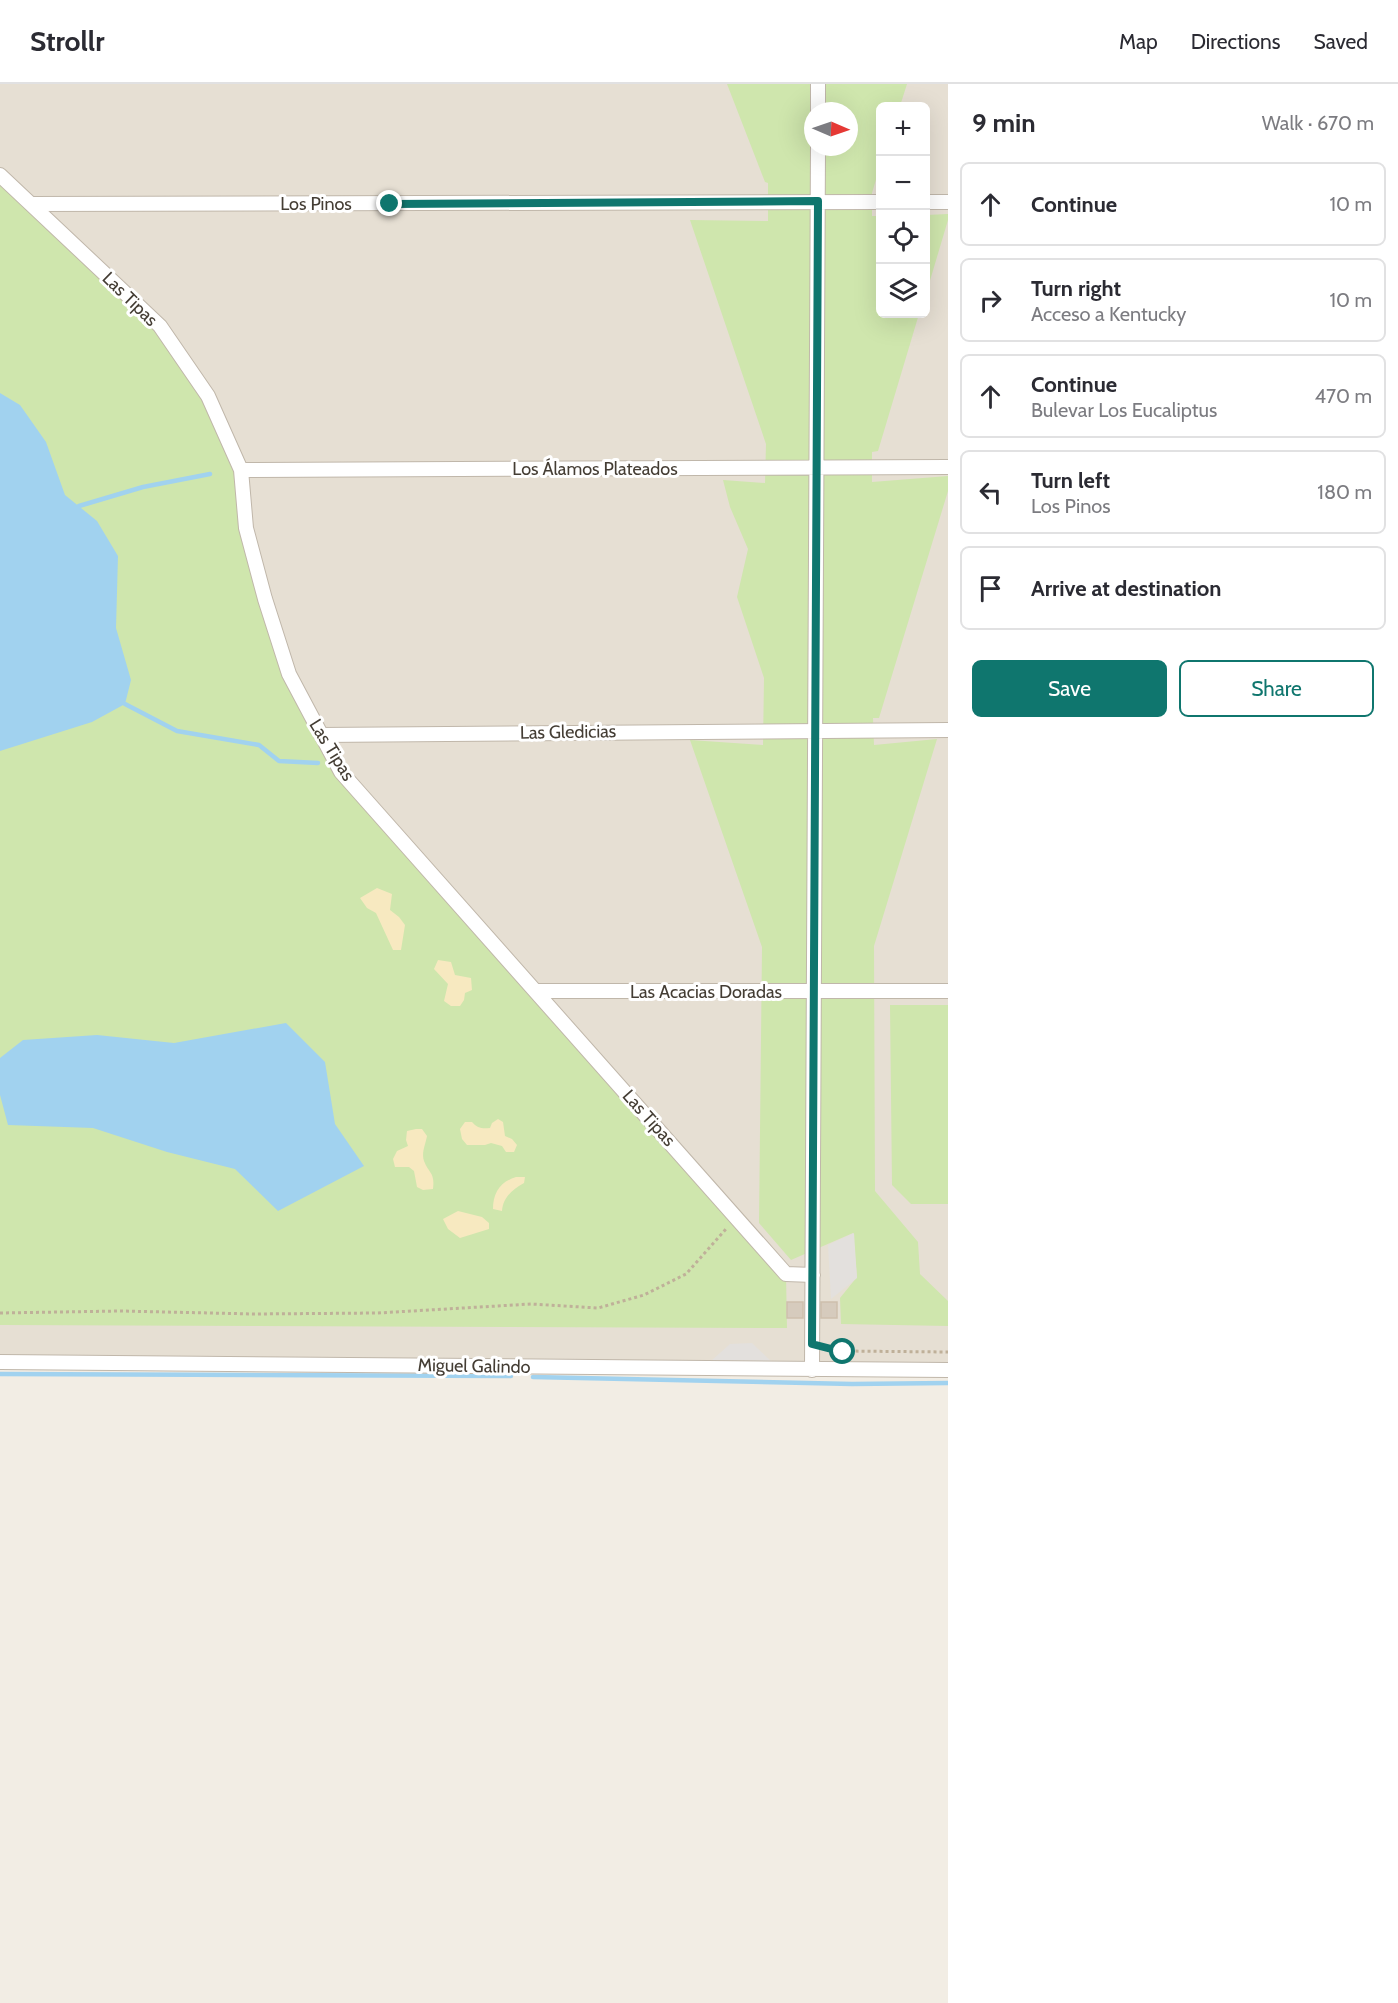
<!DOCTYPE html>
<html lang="en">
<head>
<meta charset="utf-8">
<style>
  body { margin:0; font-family:Cabin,sans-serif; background:#f7f7f7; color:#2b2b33 }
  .controls { position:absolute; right:18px; top:18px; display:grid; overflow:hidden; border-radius:9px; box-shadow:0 6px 24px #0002 }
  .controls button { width:54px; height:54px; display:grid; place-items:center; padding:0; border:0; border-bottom:2px solid #e1e1e2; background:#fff; color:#2b2b33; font:30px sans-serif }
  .compass { position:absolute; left:804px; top:18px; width:54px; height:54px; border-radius:50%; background:#fff; box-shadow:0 6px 24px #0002; rotate:92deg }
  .stop { position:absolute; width:18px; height:18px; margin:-14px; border:4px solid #0f766e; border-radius:50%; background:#fff }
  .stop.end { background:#0f766e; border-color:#fff; box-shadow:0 2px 6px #0008 }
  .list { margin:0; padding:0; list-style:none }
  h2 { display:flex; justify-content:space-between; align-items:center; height:78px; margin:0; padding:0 24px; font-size:26px }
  h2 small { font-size:20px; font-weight:400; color:#7c7c81 }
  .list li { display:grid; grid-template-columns:39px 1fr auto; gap:18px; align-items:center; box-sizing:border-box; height:84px; margin:0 12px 12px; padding:0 12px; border:2px solid #e1e1e2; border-radius:9px }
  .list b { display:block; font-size:22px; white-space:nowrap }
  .list p { margin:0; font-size:20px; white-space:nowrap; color:#7c7c81 }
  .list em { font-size:20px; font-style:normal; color:#7c7c81 }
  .actions { display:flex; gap:12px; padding:18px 24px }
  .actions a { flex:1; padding:14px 0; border:2px solid #0f766e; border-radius:9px; text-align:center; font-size:21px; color:#0f766e }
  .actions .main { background:#0f766e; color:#fff }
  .icon { flex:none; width:33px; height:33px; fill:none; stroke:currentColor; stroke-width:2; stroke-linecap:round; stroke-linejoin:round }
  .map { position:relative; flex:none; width:948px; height:1919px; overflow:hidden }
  header { display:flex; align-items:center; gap:36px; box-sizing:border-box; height:84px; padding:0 30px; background:#fff; border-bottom:2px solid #e1e1e2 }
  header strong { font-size:28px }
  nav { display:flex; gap:33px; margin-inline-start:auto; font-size:21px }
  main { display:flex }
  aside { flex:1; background:#fff }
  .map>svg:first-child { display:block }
</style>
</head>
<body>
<header>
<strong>Strollr</strong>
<nav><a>Map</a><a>Directions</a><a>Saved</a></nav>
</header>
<main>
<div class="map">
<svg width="948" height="1919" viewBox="0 0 948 1919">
  <rect width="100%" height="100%" fill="#f2ede4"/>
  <!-- residential -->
  <path fill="#e6dfd3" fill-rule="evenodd" d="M0,0h948v1286l-948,-8zM880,22h46v208h-46zM813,27h36v36h-36z"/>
  <!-- green -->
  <path fill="#cfe6ad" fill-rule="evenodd" d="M727,0h180l-7,22h-20v60l-8,27v23h8v98h39l-41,137 -6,1v30l76,-6v15l-69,227h-6l1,27 63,-6 -63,207 1,245 43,51 2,32 28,27v25l-107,-2 -1,-26 17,-21 -4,-44 -62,27 -32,-37 3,-276 -72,-207 73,5 1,-67 -27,-81 11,-48 -18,-42 -7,-27 42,3 1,-39 -76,-224 78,1v-38l-3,-1zM813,27h36v36h-36z
    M0,91l160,151 48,70 33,74 5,58 43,146 52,98 445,502 1,54 -787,-3z
    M948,130v6l-22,74v-79z
    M890,921h58v199h-37l-19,-19z"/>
  <!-- sand -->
  <path fill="#f7e9c0" d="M377,804l15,6 -2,16 9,7 6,8 -4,25h-8l-17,-37 -9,-5 -7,-10z
    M438,876l13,2 4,13 16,3 1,12 -7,3 -1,7 -4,6h-9l-7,-5 4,-17 -14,-15z
    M498,1035l5,3 2,14 7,3 5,6 -3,7h-8l-4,-6 -11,-3 -6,2h-18l-5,-6 -2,-10 5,-7h7c5,6 10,7 18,6l2,-5z
    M416,1045h6l5,7c-1,7 -6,17 -3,25 5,13 11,11 9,28l-10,1 -6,-3 -3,-16 -5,-4h-14l-2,-8 4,-8 11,-5 -2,-6 1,-9z
    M516,1093h9l-1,6c-12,7 -21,14 -22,28l-9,-2c0,-16 7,-27 23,-32z
    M458,1127l24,6 7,6v6l-29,9 -12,-9 -5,-10z"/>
  <!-- parking -->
  <path fill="#e3e0dd" d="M854,1149l3,45 -26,21 -3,-54z
    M752,1259l20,19 -61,-1 19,-17z"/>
  <!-- water -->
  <path fill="#a1d2ef" d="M0,309l20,12 26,37 19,53 32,26 21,35 -2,72 15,52 -6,24 -33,18 -92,29z
    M286,939l39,39 10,62 29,42 -86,45 -43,-42 -68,-17 -74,-24 -85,-3 -8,-30v-37l23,-18 74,-5 77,8z"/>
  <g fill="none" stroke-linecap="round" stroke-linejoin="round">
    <!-- stream -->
    <path stroke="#a1d2ef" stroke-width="4.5" d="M79,422l64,-19 67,-13
      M125,620l52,27 82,14 20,16 39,2
      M0,1290l511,2
      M533,1293l319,7 96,-1"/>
  </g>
  <!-- building -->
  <path fill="#d6cbbd" stroke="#cec0ad" stroke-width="1.5" d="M787,1218h16v16h-16z
    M821,1218h16v16h-16z"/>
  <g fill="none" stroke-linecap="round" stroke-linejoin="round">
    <!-- street casing -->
    <g stroke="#c0b7aa" stroke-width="16">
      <path id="street" d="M818,27v-27
        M0,91l160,151 48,70 33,74 5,58 19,71 24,75 52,98 445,502 27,1
        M926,118h22
        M31,120l849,-2
        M241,386l707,-3
        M321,651l627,-5
        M536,907h412
        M0,1278l948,8
        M812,1286l6,-1223"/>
    </g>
    <!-- path -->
    <path stroke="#bfb099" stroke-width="3" stroke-dasharray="3 3" stroke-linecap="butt" d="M0,1229l121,-2 133,3 124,-1 153,-9 67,4 46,-13 42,-21 40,-45
      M826,1263l17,4 105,1"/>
    <!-- street -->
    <use href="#street" stroke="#fff" stroke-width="14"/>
  </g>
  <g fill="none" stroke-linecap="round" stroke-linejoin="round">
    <!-- route -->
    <path stroke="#0f766e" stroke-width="8" d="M390,120l428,-3 -6,1143 31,8"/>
  </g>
  <g text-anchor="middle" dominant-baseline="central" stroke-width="6" stroke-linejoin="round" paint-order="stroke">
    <!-- street labels -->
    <g font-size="18" fill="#443d34" stroke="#fff">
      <text x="316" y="120">Los Pinos</text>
      <text transform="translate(130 215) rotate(44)">Las Tipas</text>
      <text x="595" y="385">Los Álamos Plateados</text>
      <text transform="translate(568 648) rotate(-1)">Las Gledicias</text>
      <text transform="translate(332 666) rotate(58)">Las Tipas</text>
      <text x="706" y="908">Las Acacias Doradas</text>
      <text transform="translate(649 1034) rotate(48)">Las Tipas</text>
      <text transform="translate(474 1282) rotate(1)">Miguel Galindo</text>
    </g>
  </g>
</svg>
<div class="controls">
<button>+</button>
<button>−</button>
<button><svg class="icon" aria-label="locate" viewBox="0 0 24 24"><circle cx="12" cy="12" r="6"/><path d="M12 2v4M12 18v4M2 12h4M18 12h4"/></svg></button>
<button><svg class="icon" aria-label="layers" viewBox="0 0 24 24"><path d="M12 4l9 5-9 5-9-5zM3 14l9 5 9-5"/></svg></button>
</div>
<svg class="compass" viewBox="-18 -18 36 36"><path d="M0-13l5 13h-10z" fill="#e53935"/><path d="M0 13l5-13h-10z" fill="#7c7c81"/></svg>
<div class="stop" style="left:843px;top:1268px"></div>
<div class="stop end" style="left:390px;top:120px"></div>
</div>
<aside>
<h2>9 min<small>Walk · 670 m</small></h2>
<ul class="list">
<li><svg class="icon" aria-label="ahead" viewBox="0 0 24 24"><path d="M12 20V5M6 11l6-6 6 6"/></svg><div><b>Continue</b></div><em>10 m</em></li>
<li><svg class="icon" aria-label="right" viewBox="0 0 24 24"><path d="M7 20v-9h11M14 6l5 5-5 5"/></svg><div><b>Turn right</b><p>Acceso a Kentucky</p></div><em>10 m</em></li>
<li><svg class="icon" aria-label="ahead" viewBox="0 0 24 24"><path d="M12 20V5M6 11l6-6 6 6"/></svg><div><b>Continue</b><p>Bulevar Los Eucaliptus</p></div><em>470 m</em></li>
<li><svg class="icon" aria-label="left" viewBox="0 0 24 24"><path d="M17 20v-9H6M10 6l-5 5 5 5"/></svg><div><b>Turn left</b><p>Los Pinos</p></div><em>180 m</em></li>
<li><svg class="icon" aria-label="arrive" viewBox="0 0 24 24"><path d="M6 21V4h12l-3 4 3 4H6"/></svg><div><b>Arrive at destination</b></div></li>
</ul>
<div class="actions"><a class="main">Save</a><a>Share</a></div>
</aside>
</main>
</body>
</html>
